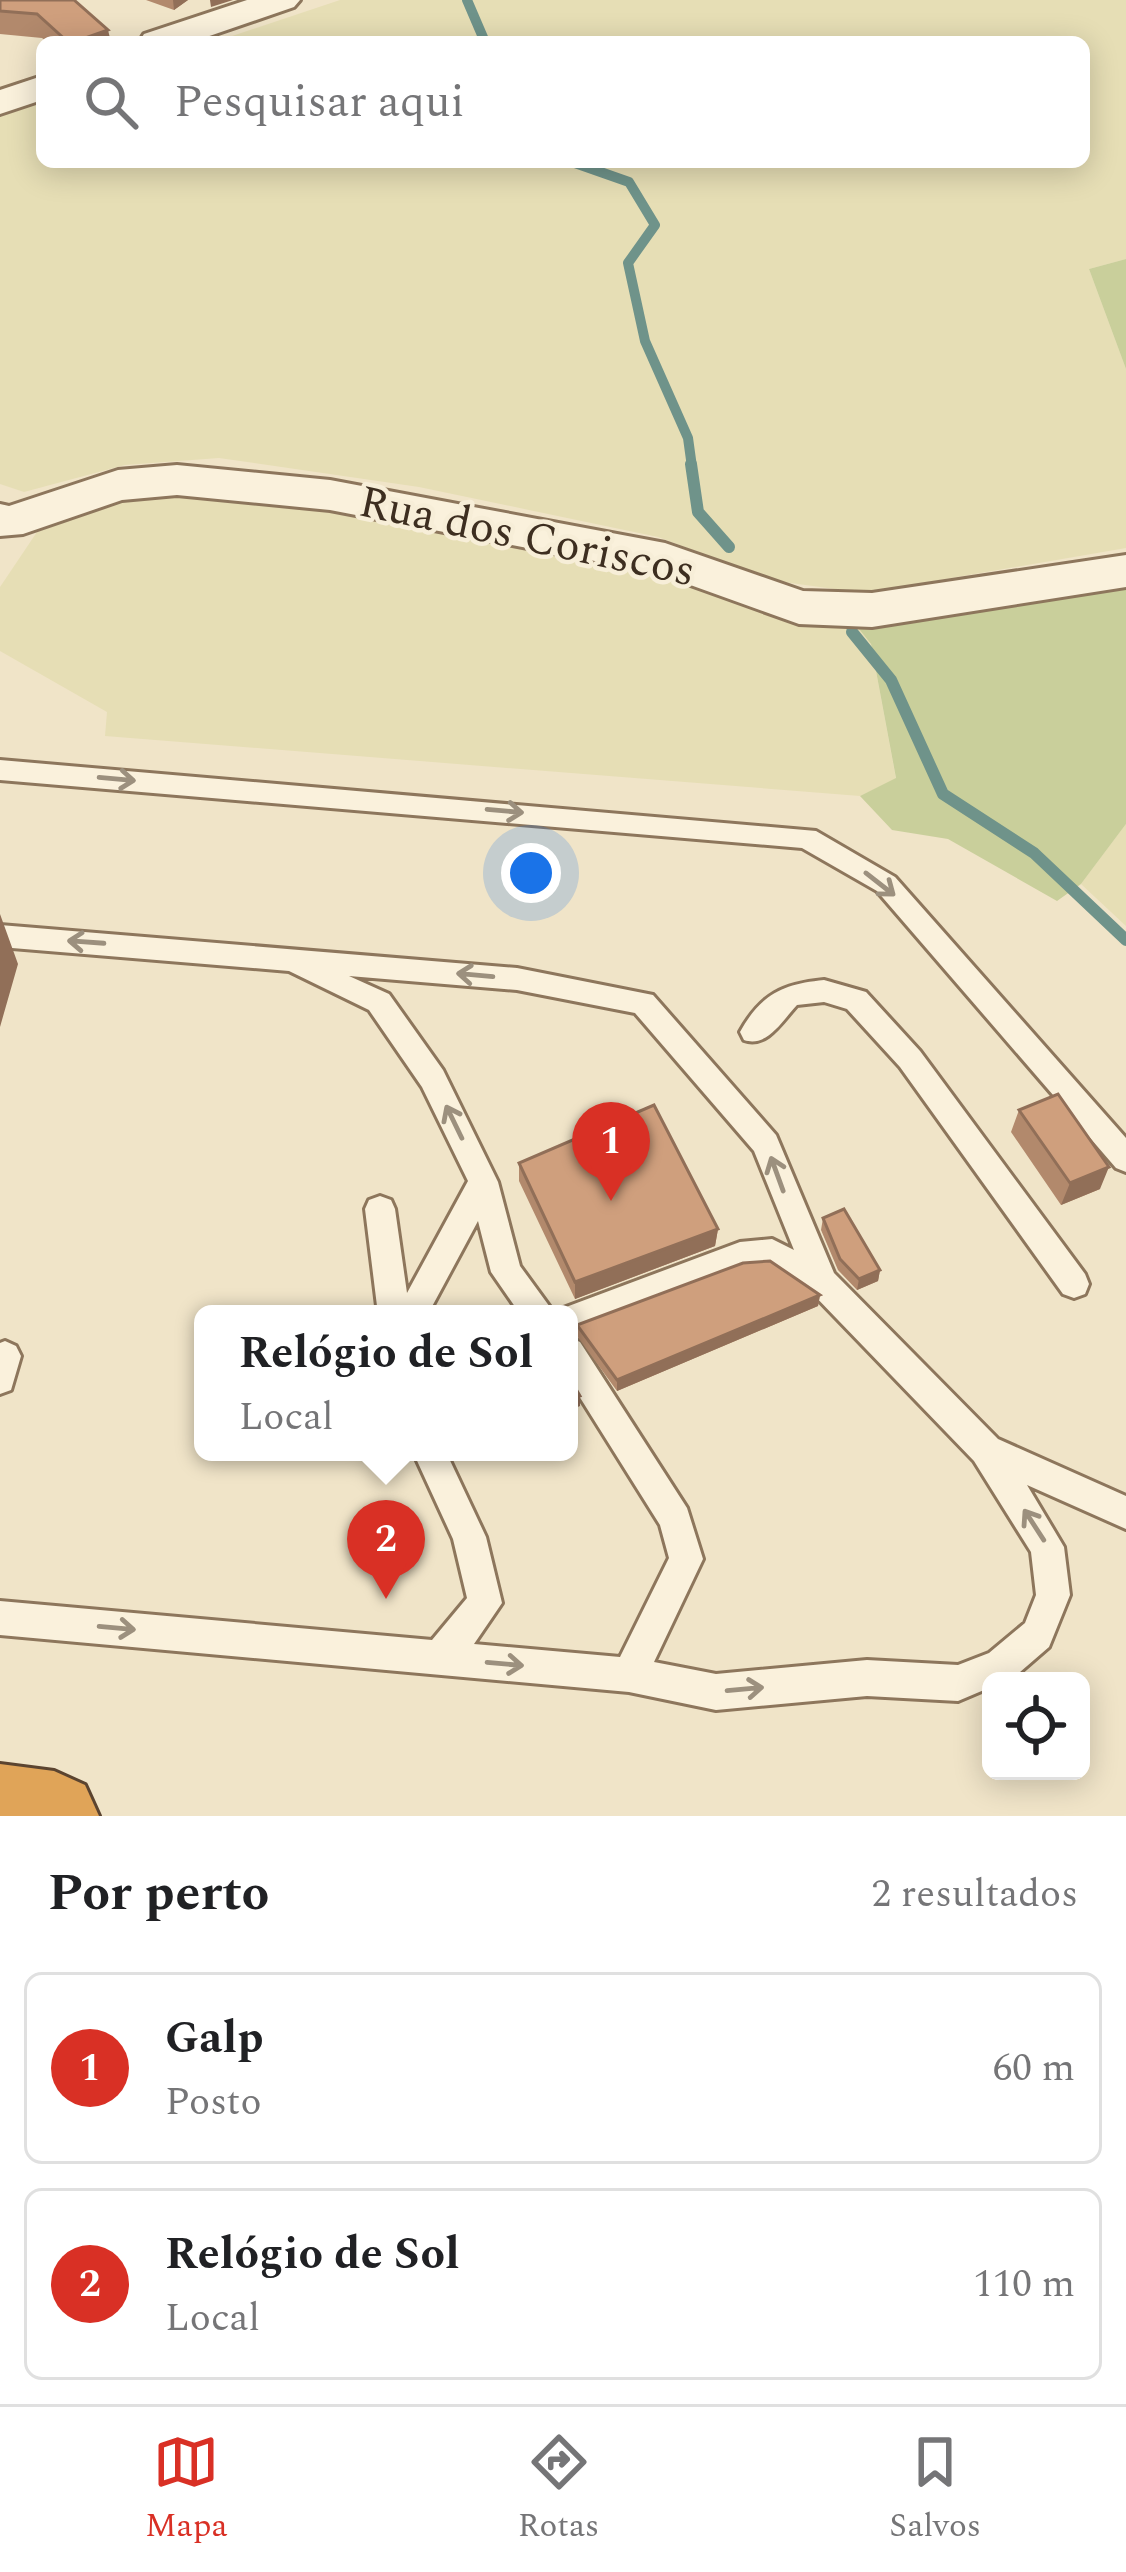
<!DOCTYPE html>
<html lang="pt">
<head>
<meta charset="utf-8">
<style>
  body { margin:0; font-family:Spectral,serif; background:#f2f2f2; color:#202124 }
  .controls { position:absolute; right:36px; bottom:36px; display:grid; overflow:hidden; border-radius:18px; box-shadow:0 6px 30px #0003 }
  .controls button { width:108px; height:108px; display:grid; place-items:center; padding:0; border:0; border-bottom:3px solid #e0e0e0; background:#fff; color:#202124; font:60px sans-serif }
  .you { position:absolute; left:531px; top:873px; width:42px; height:42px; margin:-30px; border:9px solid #fff; border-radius:50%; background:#1a73e8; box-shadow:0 0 0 18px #1a73e833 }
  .badge { display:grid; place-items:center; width:78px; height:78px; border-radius:50%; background:#d93025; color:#fff; font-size:39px; font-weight:700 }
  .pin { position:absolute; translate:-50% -99px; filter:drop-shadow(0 3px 6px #0008) }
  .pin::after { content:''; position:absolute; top:63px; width:42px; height:36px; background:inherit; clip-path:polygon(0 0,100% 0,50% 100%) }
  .popup { position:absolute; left:194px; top:1305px; width:384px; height:156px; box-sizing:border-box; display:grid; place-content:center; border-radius:18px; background:#fff; filter:drop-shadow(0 3px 9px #0005); font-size:39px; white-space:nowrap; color:#757577 }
  .popup b { font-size:45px; color:#202124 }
  .popup::after { content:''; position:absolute; left:50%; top:100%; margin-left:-24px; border:24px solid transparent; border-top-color:#fff }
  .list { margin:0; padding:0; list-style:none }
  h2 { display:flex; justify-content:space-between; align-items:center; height:156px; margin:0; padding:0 48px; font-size:51px }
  h2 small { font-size:39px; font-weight:400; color:#757577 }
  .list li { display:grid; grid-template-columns:78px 1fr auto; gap:36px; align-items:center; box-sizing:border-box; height:192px; margin:0 24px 24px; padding:0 24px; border:3px solid #e0e0e0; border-radius:18px }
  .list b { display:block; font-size:45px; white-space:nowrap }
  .list p { margin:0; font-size:39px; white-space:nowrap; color:#757577 }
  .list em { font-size:39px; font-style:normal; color:#757577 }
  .icon { flex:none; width:66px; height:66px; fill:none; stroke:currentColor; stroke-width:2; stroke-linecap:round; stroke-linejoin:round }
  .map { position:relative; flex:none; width:1126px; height:1816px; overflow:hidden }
  .search { position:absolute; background:#fff; box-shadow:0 6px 30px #0003; left:36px; right:36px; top:36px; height:132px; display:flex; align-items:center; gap:30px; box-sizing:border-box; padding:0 42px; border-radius:18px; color:#757577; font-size:45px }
  .sheet { height:588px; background:#fff }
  nav { display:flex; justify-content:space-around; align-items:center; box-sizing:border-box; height:168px; border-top:3px solid #e0e0e0; background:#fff; font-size:33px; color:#757577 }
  nav a { display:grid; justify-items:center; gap:6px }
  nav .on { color:#d93025 }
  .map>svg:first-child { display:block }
</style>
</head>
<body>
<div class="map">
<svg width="1126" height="1816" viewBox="0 0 1126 1816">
  <rect width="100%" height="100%" fill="#f0e4c8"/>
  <!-- farmland -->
  <path fill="#e6deb5" d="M340,0h786v259l-37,10 37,100v179l-262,45 -88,-12 -118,-44 -239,-50 -200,-29 -94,7 -101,27 -24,-8v-369l42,-16v63h1042v-120h-870z
    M157,490l223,24 73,23 192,29 179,61 31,-3 16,20 25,135 -36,17 -755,-60 2,-24 -107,-61v-64l37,-55z
    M1126,824v102l-45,-42z"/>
  <!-- green -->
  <path fill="#c9cf9b" d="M1126,259v110l-37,-100z
    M1126,582v242l-45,60 -24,17 -109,-62 -56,-9 -32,-34 36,-18 -25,-134 -16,-20z"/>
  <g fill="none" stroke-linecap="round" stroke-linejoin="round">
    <!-- stream-far1 -->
    <path stroke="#6f938a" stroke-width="10" d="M467,0l18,42
      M572,162l57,20 26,43 -27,38 17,78 43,97 4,29"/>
    <!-- stream -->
    <path stroke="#6f938a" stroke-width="12" d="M691,464l7,48 31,35
      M852,632l39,48 52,114 91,59 92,87"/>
    <!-- service casing -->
    <g stroke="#8d765c" stroke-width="6">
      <path id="service" d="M0,760l816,71 79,46 231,261v34l-10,-4 -239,-277 -75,-43 -802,-68z
        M0,925l517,43 136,27 123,140 58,138 164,166 128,57v33l-99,-44 37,62 6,48 -21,52 -36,31 -22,3v6l-33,14 -91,-5 -151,14 -87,-18 -629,-57v-34l432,39 35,-42 -14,-59 -40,-87h33l40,85 16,66 -28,41 146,13 49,-99 -9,-33 -91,-145v-43l11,5 107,166 16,51 -49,103 62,12 151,-14 91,5 31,-12 36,-30 11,-28 -5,-43 -57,-91 -163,-169 -42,-25 -29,3 -171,64v-20h-13l2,-4 182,-68 32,-3 22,11 -40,-99 -119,-138 -118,-23 -168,-14 40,18 54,76 55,112 22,84 35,48h-35l-29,-42 -13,-51 -50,93h-50l-13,-105 4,-9 11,-4 11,4 4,9 12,84 61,-112 -46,-94 -53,-77 -80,-39 -289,-24z
        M824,980l42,12 54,59 165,223 4,10 -4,10 -11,4 -11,-4 -163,-227 -53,-58 -23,-7 -27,3c-15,16 -30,43 -53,35l-4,-8c21,-38 43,-48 84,-52z
        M5,1341l11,5 5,10 -10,34 -11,4v-51z"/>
    </g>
    <!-- minor casing -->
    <g stroke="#8d765c" stroke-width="6">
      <path id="minor" d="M247,0h53l-6,7 -102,35h-53l5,-8z
        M42,76v24l-42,14v-24z
        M177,465l153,15 335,63 138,48 69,2 254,-38v32l-254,40 -73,-3 -142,-51 -327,-63 -153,-15 -55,5 -99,34 -23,2v-32l9,2 109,-36z"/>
    </g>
    <!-- motorway casing -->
    <g stroke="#5b4430" stroke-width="6">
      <path id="motorway" d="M0,1764l54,7 31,14 14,31h-99z"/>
    </g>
    <!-- service -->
    <use href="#service" fill="#faf1dc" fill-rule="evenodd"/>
    <!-- minor -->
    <use href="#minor" fill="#faf1dc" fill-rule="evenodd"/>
    <!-- motorway -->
    <use href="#motorway" fill="#e0a458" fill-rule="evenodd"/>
  </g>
  <!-- wall -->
  <path fill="#b2896c" d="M0,0l111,42h-64l-5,-4 -42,-4z
    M146,0h42l-14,10z
    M1019,1110l81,79 -39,16 -50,-73z
    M519,1163l199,66 -3,17 -140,53 -56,-118z
    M823,1218l57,52 -2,11 -21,9 -19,-20 -17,-40z
    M820,1295l-2,11 -201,85 -40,-55v-11z"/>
  <!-- shaded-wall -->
  <path fill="#916f58" d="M173,0h15l-14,10z
    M210,0h23l-22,7z
    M108,30l3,12h-37z
    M0,914l18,50 -18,63z
    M1109,1167l-9,22 -39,16 9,-22z
    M718,1229l-3,17 -140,53v-17z
    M880,1270l-2,11 -21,9 2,-11z
    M820,1295l-2,11 -201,85v-11z
    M580,1396v10l-11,5v-11z
    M454,1452h17l-17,7z"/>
  <!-- building -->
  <path fill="#cf9f7d" stroke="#916f58" stroke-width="3" d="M0,0h74l34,30 -34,12h-6l-31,-28 -37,-3z
    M1058,1094l51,73 -39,16 -51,-73z
    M654,1105l64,124 -143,53 -56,-119z
    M844,1209l36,61 -21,9 -19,-20 -17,-41z
    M770,1261l50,34 -203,85 -40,-55 166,-62z
    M569,1377l11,19 -11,4z"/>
  <!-- one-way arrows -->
  <defs><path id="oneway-shaft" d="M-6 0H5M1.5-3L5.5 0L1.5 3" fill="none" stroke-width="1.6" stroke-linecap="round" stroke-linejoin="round" transform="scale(3)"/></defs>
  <g stroke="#9c907e">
    <use href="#oneway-shaft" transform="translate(117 779) rotate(5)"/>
    <use href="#oneway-shaft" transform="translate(505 811) rotate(5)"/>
    <use href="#oneway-shaft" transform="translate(880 884) rotate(38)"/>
    <use href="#oneway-shaft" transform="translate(86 942) rotate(-176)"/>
    <use href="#oneway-shaft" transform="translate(475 975) rotate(-175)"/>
    <use href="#oneway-shaft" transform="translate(454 1122) rotate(-116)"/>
    <use href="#oneway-shaft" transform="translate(777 1174) rotate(-110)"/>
    <use href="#oneway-shaft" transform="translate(1034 1525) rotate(-123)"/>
    <use href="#oneway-shaft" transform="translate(117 1628) rotate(5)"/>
    <use href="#oneway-shaft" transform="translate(505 1664) rotate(5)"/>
    <use href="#oneway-shaft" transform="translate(745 1689) rotate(-5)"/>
  </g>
  <g text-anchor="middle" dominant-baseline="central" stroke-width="9" stroke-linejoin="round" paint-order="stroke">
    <!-- street labels -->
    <g font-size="45" fill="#3d2e20" stroke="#f7eed8">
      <text transform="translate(527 537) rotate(12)">Rua dos Coriscos</text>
    </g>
  </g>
</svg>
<div class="controls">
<button><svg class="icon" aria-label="locate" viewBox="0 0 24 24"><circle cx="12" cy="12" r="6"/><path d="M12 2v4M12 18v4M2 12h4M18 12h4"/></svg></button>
</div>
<div class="you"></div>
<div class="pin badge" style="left:611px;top:1201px">1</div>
<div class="pin badge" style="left:386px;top:1599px">2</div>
<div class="popup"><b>Relógio de Sol</b>Local</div>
<div class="search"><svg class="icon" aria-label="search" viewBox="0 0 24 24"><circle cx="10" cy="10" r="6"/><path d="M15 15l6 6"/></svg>Pesquisar aqui</div>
</div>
<section class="sheet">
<h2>Por perto<small>2 resultados</small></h2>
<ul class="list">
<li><span class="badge">1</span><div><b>Galp</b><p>Posto</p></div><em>60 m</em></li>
<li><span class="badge">2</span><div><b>Relógio de Sol</b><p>Local</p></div><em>110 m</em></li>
</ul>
</section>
<nav>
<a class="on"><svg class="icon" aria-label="map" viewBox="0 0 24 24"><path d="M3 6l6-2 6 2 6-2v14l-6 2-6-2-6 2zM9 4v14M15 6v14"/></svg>Mapa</a>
<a><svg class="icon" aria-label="directions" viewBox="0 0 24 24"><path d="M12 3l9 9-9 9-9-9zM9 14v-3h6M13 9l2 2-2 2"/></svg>Rotas</a>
<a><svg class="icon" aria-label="saved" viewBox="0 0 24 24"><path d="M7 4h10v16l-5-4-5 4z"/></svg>Salvos</a>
</nav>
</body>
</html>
